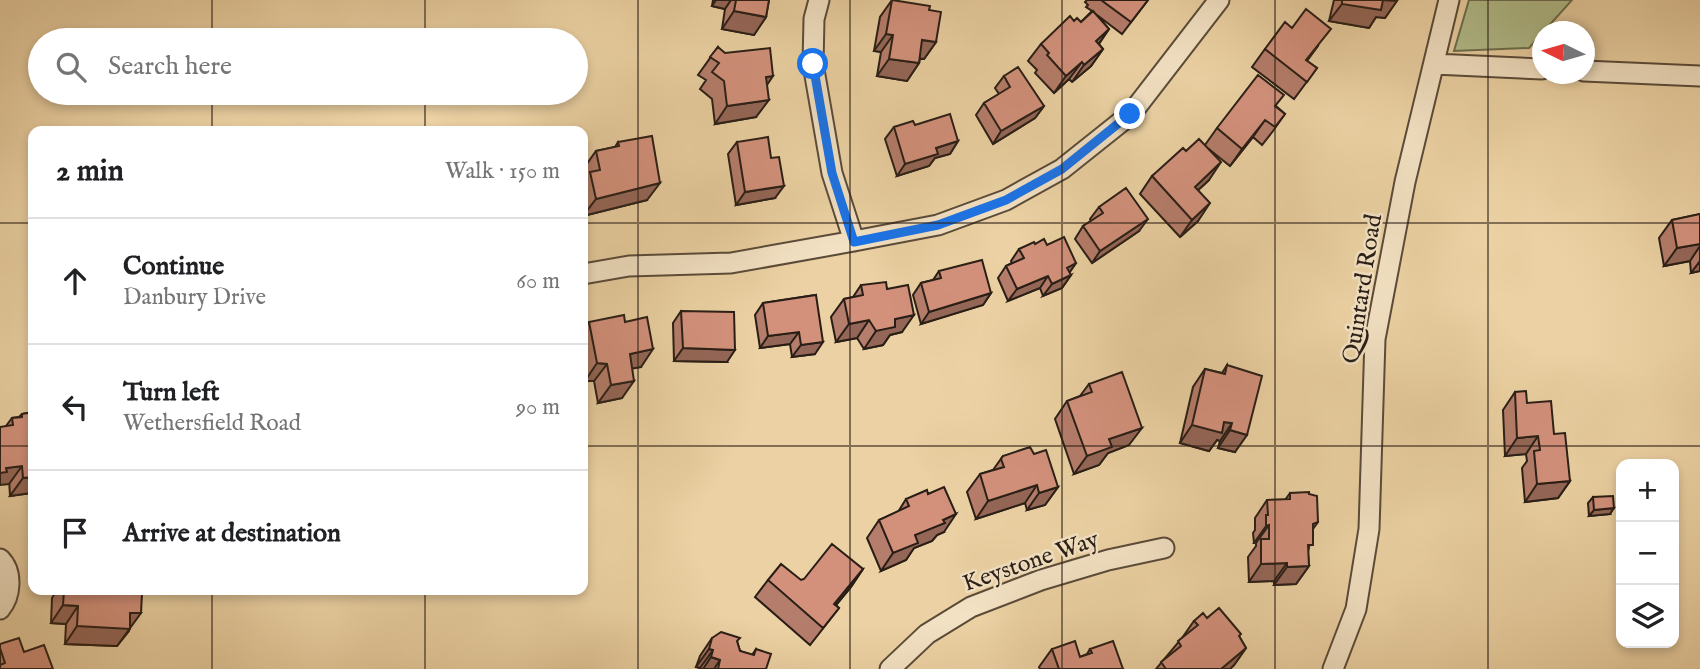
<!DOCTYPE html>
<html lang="en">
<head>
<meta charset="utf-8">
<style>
  body { margin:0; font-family:"IM FELL English",serif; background:#f2f2f2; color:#202124 }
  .controls { position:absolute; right:21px; bottom:21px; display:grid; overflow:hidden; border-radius:14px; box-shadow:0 4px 10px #0003 }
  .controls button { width:63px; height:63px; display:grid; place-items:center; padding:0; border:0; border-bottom:2px solid #e0e0e0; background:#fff; color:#202124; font:35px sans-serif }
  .compass { position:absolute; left:1532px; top:21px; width:63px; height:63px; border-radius:50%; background:#fff; box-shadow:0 4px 10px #0003; rotate:275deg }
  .stop { position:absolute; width:21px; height:21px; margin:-16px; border:5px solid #1a73e8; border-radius:50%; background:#fff }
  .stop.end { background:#1a73e8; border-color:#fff; box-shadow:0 2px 7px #0008 }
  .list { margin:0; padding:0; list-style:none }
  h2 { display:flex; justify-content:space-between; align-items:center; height:91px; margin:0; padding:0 28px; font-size:30px }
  h2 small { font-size:23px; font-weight:400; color:#757577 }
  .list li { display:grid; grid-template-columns:46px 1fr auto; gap:21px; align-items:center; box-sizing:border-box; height:126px; padding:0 28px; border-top:2px solid #e0e0e0 }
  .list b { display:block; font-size:26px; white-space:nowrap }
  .list p { margin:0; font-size:23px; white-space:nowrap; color:#757577 }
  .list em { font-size:23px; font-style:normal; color:#757577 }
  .icon { flex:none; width:38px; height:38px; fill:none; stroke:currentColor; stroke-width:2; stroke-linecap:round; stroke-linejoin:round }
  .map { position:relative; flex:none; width:1700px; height:669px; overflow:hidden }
  .search { position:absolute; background:#fff; box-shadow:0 4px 10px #0003; left:28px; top:28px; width:560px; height:77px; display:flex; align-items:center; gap:18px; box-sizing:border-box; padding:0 24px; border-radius:38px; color:#757577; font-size:26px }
  .panel { position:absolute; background:#fff; box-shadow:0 4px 10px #0003; left:28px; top:126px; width:560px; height:469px; border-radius:14px }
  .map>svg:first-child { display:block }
</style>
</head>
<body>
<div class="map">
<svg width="1700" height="669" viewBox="0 0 1700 669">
  <rect width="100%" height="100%" fill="#ebd1a3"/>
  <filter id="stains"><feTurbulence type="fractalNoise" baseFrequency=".00286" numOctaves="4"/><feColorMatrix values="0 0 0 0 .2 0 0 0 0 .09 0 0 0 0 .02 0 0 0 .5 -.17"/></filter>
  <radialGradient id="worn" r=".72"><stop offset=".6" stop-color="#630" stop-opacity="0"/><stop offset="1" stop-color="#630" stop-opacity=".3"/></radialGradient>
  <!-- green -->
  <path fill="#b1bd8b" stroke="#6d6e50" stroke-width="2" d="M1469,0h103l-43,48 -75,3z"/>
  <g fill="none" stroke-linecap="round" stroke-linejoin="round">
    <!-- minor casing -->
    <g stroke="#5a4b39" stroke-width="23">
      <path id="minor" d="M819,0l-5,19 -1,45 19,109 22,68
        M1434,64l108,5
        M1584,71l116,5
        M583,274l46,-8 102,-3 123,-22 84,-16 68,-25 56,-31 69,-55 88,-114
        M0,559c13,13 11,37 0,50
        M890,669l37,-35 44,-27 70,-27 67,-20 56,-12
        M1333,669l23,-60 13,-80 6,-190 30,-157 44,-182"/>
    </g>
    <!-- minor -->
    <use href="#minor" stroke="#f2e1c3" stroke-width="19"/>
  </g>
  <!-- wall -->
  <path fill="#b57d6b" stroke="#291e16" stroke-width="2" d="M713,0h56l-3,17 -12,18 -32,-6 3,-20 -13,-3z
    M892,0l37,10 7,32 -12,17h-4l-1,4 -12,18 -30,-5 4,-24 -7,-1 6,-34z
    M1087,0h61l-26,34 -25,-19 12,14 -10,15 4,5 -12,17 -19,16 -3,-3 -15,14 -19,-20 2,-3 -9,-9 13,-17 33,-23 7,1 11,-11 -6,-4 2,-2 -3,-3z
    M1334,0h63l-12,18 -9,-1 -7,11 -40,-7z
    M1292,28l26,18 -11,15 10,7 -23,31 -42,-32 13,-18z
    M718,47l38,70 -41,7 -3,-25 -12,-10 6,-9 -8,-5z
    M1004,76l40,30 -9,12 -42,26 -17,-29 8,-12 15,-9 -4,-6z
    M1276,106l9,8 -12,17 -11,14 -9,-8 -23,29 -20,-16 -1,30 -11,10v31l-18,16 -40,-43 12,-18 34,-25 19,-6 12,-17z
    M915,125l43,16 -8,13 -15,4 -6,8 -32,10 -12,-37 9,-12z
    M618,142l29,58 -64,16v-33l3,-5 -2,-10 12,-17 19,-4z
    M737,142l38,56 -39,7 -8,-51z
    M1099,207l40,24 -47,32 -17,-24 8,-13 8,-5 -1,-2z
    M1700,214v57l-9,2 -1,-12 -26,5 -5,-28 13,-18z
    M1035,244l12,1 29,18 -7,10 2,2 -9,13 -19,8 -3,-8 -32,13 -10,-23 8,-12 6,-3 -1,-2 8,-12z
    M939,271l52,22 -8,12 -62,19 -8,-29 8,-12 12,-3z
    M861,285l26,4 15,43 -12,3 -7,10 -19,4 -7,-11 -21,4 -5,-25 13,-18 9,-2z
    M816,295l-1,59 -23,3 -2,-13 -30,4 -5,-33 8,-12z
    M681,311l46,51 -53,-1 -1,-38z
    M589,322h36l16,45 -9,1 -10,30 -24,5 -4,-22h-9l-2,-10v-40z
    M1227,365l8,87 -17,-4 2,-7 -3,-1 -8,11 -29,-8 13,-56 12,-18 17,4z
    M1089,384l40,61 -21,8 -9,12 -25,9 -19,-55 12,-18 13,-5z
    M1515,392l12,11 27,31 16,47 -12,17 -33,4 -3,-34 5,-7 -1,-7 -21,2 -2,-46z
    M33,412v79l-2,2 -21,3 -4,-70 6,-8 7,-1 3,-3z
    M1034,454l24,33 -13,18 -18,5 -2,-7 -49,16 -9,-27 13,-18 13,-4 10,-14z
    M1290,493l28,29 -5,7 -5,23 1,14 -13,18 -22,1v-4l-25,1 -1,-25 8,-11v-3h-2l-1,-10 2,-3v-12l12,-18h18z
    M1593,497l17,17 -21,2 -1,-13z
    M906,499l38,33 -7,3 -5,6 -18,7 -8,12 -25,11 -14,-33 12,-18 19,-8z
    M863,569l-12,18 -15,18 3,3 -29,37 -55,-48 13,-17h33z
    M57,590h75l-3,41 -12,15 -52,-2 1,-20 -15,-1 1,-25z
    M1207,618l32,18 7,12 -12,17 -4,4h-74l26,-31 12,-17z
    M712,638l25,3 3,10 12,4 4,-6 10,20h-66v-1l-4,-1 4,-11z
    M0,644l24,8 -24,17z
    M1052,649l28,8 7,-3 3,-5 33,20h-83l-1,-2z"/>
  <!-- shaded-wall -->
  <path fill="#946657" stroke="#291e16" stroke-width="2" d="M716,0h15l-6,9 -13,-3z
    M1382,0l15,1 -12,17 -9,-1 -7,11 -40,-7 13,-17z
    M734,11l32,6 -12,18 -32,-6z
    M1109,29l-12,17 -1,-5z
    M886,34l7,1 -12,17 -7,-1z
    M922,40l14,2 -12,17 -14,-2z
    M1103,49l-12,17 -19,16 12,-17z
    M889,59l30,4 -12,18 -30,-5z
    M1082,62l-13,17 -15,14 12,-17z
    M773,76l-12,18 5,-17z
    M769,100l-13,17 -41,7 12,-18z
    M1044,106l-9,12 -42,26 8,-13z
    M1265,120l-12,17 -23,29 12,-17z
    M958,141l-8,13 -15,4 -6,8 -32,10 8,-12 31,-16z
    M1221,162l-12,18 -27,25 13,-18z
    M660,183l-13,17 -64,16 13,-17z
    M784,186l-9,12 -39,7 9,-13z
    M1210,203l-12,18 -18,16 12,-17z
    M1148,219l-9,12 -47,32 8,-12z
    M1700,244v2l-10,15 -26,5 13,-18z
    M1700,261v10l-9,2z
    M1076,263l-9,13v-8z
    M1071,275l-9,13 -19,8 9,-12z
    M1048,276l-8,12 -32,13 9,-12z
    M991,293l-8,12 -62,19 8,-12z
    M914,315l-12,17 -12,3 -7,10 -19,4 12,-18 19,-12z
    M869,320l-12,18 -21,4 13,-18z
    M799,332l-9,12 -30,4 8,-12z
    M823,342l-8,12 -23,3 9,-12z
    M683,348l52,2 -8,12 -53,-1z
    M653,349l-12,18 -23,4 12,-17z
    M597,363l10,1 -13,17h-9z
    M634,381l-12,17 -24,5 13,-18z
    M1224,422l8,1 -12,18 -3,-1 -8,11 -29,-8 12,-18z
    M1142,428l-13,17 -21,8 -9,12 -25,9 13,-18 22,-17z
    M1230,430l17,5 -12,17 -17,-4z
    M1538,436l-12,18 -21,2 12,-18z
    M22,466l-13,18 -9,1v-12l6,-5z
    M33,477v14l-2,2 -21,3 13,-18z
    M1570,481l-12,17 -33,4 12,-18z
    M1037,485l-12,18 -49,16 12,-18z
    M1058,487l-13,18 -18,5 12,-17z
    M1614,508l-4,6 -21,2 5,-6z
    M956,514l-12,18 -7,3 -5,6 -18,7 -8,12 -25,11 12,-18 22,-18 28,-15z
    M1269,525l-13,18h-2l12,-17z
    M1287,563l-13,18 -25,1 12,-18z
    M1309,566l-13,18 -22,1 13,-18z
    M863,569l-12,18 -29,35 12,-18z
    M63,605l15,1 -12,18 -15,-1z
    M130,613h11l-24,33 -52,-2 12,-18z
    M1246,648l-12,17 -4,4h-9z
    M709,649l4,1 -13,18 -4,-1z
    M711,657l9,3 -6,9h-11z"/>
  <!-- building -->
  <path fill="#d3917c" stroke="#291e16" stroke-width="2" d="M736,0h33l-3,17 -32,-6z
    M892,0l38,6 -1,4 12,2 -5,30 -14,-2 -3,23 -30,-4 4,-24 -7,-1z
    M1101,0h47l-17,22z
    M1342,0h41l-2,10 -39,-6z
    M1306,9l25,20 -25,31 11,8 -10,14 -42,-33 20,-27 7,6z
    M1093,11l16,18 -13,12 7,8 -19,16 -2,-3 -16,14 -19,-21 2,-2 -8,-9 29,-28 4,5 3,-3 4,4z
    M718,47l7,6 45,-5 3,28 -7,1 3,23 -42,6 -3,-25 -12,-9 7,-9 -9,-6z
    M1018,67l26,39 -43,25 -17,-28 26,-16 -6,-11z
    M1258,75l26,20 -9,11 10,8 -10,13 -10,-7 -23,29 -25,-21z
    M950,114l8,27 -22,7 2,6 -33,10 -11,-37 19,-6 2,4z
    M652,136l8,47 -64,16 -6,-27 10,-2 -4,-19 23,-5 -1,-4z
    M768,137l3,21 8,-1 5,29 -39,6 -8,-50z
    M1199,139l22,23 -26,25 15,16 -18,17 -40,-44 31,-28 3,3z
    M1126,188l22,31 -48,32 -17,-25 20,-13 -4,-6z
    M1700,214v30l-23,4 -5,-28z
    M1064,237l12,26 -9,5 4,7 -19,9 -4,-8 -31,13 -11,-23 18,-8 -5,-9 15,-7 1,2 9,-5 3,6z
    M982,260l9,33 -62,19 -8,-29 20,-5 -2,-7z
    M886,282l1,7 21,-4 6,30 -19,4v8l-19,4 -7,-11 -20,4 -5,-25 19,-4 -2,-10z
    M816,295l7,47 -22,3 -2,-13 -31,4 -5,-33z
    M681,311l53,1 1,38 -52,-2z
    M624,315l1,7 22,-5 6,32 -23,5 4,27 -23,4 -4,-21 -10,-1 -8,-41z
    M1227,365l35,11 -15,59 -17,-5 2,-7 -8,-1 -2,11 -30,-8 13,-56 20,5z
    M1122,372l20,56 -33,11 3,8 -25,9 -20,-55 25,-9 -3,-8z
    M1526,391l1,12 24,-2 3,33 11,-1 5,48 -33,3 -3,-33 6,-1 -2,-14 -21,2 -2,-46z
    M33,412v65l-10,1 -1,-12 -16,2 1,4 -7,1v-46l13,-2 -1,-7 10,-1v-3z
    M1030,447l4,7 12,-4 12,37 -19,6 -2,-8 -49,16 -8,-27 24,-7 -3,-8 2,-3z
    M944,487l12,27 -13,6 2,3 -30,12 3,8 -25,10 -14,-33 30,-14 -3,-7 21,-9 1,4z
    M1309,492v2l8,2 1,26 -5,2v21h-5l1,21 -22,1v-4l-26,1v-25h8v-14l-3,1v-11h2l-1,-15 23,-1v-6z
    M1613,496l1,12 -20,2 -1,-13z
    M832,544l31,25 -29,35 5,4 -16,20 -55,-48 13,-16 20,16 3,-1z
    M64,590h68l2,3h8l-1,20h-11v16l-53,-3 1,-20 -15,-1z
    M1219,608l22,26 -2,2 7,12 -25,21h-55l-5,-7 20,-16 -3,-5 20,-16 -4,-4 9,-8 4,5z
    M721,632l19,6 -3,3 3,10 14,4 2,-6 15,5 -5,15h-48l2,-9 -9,-3 2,-7 -4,-1 3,-11z
    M19,638l5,14 20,-7 9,24h-53v-4l5,-2 -5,-15v-4z
    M1075,641l5,16 12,-4 -2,-4 23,-8 10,28h-64l-7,-20z"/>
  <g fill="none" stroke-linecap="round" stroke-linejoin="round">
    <!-- route -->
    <path stroke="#1a73e8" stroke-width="9" d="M813,64l19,109 22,69 84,-17 68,-25 56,-31 68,-55"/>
  </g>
  <!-- grid -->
  <path fill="none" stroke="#291e16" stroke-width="2" stroke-opacity="0.55" d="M212,0v40M425,0v40M638,0v669M850,0v669M1062,0v669M1275,0v669M1488,0v669M212,93v38M425,93v38M0,223h33M583,223h1117M0,446h33M583,446h1117M212,590v79M425,590v79"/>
  <g text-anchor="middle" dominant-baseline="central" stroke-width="5" stroke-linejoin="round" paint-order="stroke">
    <!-- street labels -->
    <g font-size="24" fill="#291e16" stroke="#f2e1c3">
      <text transform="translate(1363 289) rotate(-81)">Quintard Road</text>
      <text transform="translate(1031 562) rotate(-19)">Keystone Way</text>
    </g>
  </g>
  <rect width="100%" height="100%" filter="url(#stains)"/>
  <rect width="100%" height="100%" fill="url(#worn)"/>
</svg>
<div class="controls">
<button>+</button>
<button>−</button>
<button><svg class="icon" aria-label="layers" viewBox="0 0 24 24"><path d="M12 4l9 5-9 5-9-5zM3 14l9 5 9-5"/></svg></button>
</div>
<svg class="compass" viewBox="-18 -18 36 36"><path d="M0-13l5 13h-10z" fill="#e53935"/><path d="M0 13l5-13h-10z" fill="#757577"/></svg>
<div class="stop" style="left:813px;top:64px"></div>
<div class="stop end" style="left:1130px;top:114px"></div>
<div class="search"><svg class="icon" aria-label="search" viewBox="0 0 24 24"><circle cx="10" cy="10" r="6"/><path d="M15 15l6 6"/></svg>Search here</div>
<section class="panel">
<h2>2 min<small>Walk · 150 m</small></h2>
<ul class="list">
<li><svg class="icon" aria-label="ahead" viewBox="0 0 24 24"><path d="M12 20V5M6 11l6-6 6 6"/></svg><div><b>Continue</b><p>Danbury Drive</p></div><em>60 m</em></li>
<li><svg class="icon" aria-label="left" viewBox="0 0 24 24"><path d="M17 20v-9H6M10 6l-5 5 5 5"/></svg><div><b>Turn left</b><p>Wethersfield Road</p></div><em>90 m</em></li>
<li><svg class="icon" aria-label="arrive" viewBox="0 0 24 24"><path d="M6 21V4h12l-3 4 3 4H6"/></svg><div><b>Arrive at destination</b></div></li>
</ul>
</section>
</div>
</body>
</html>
